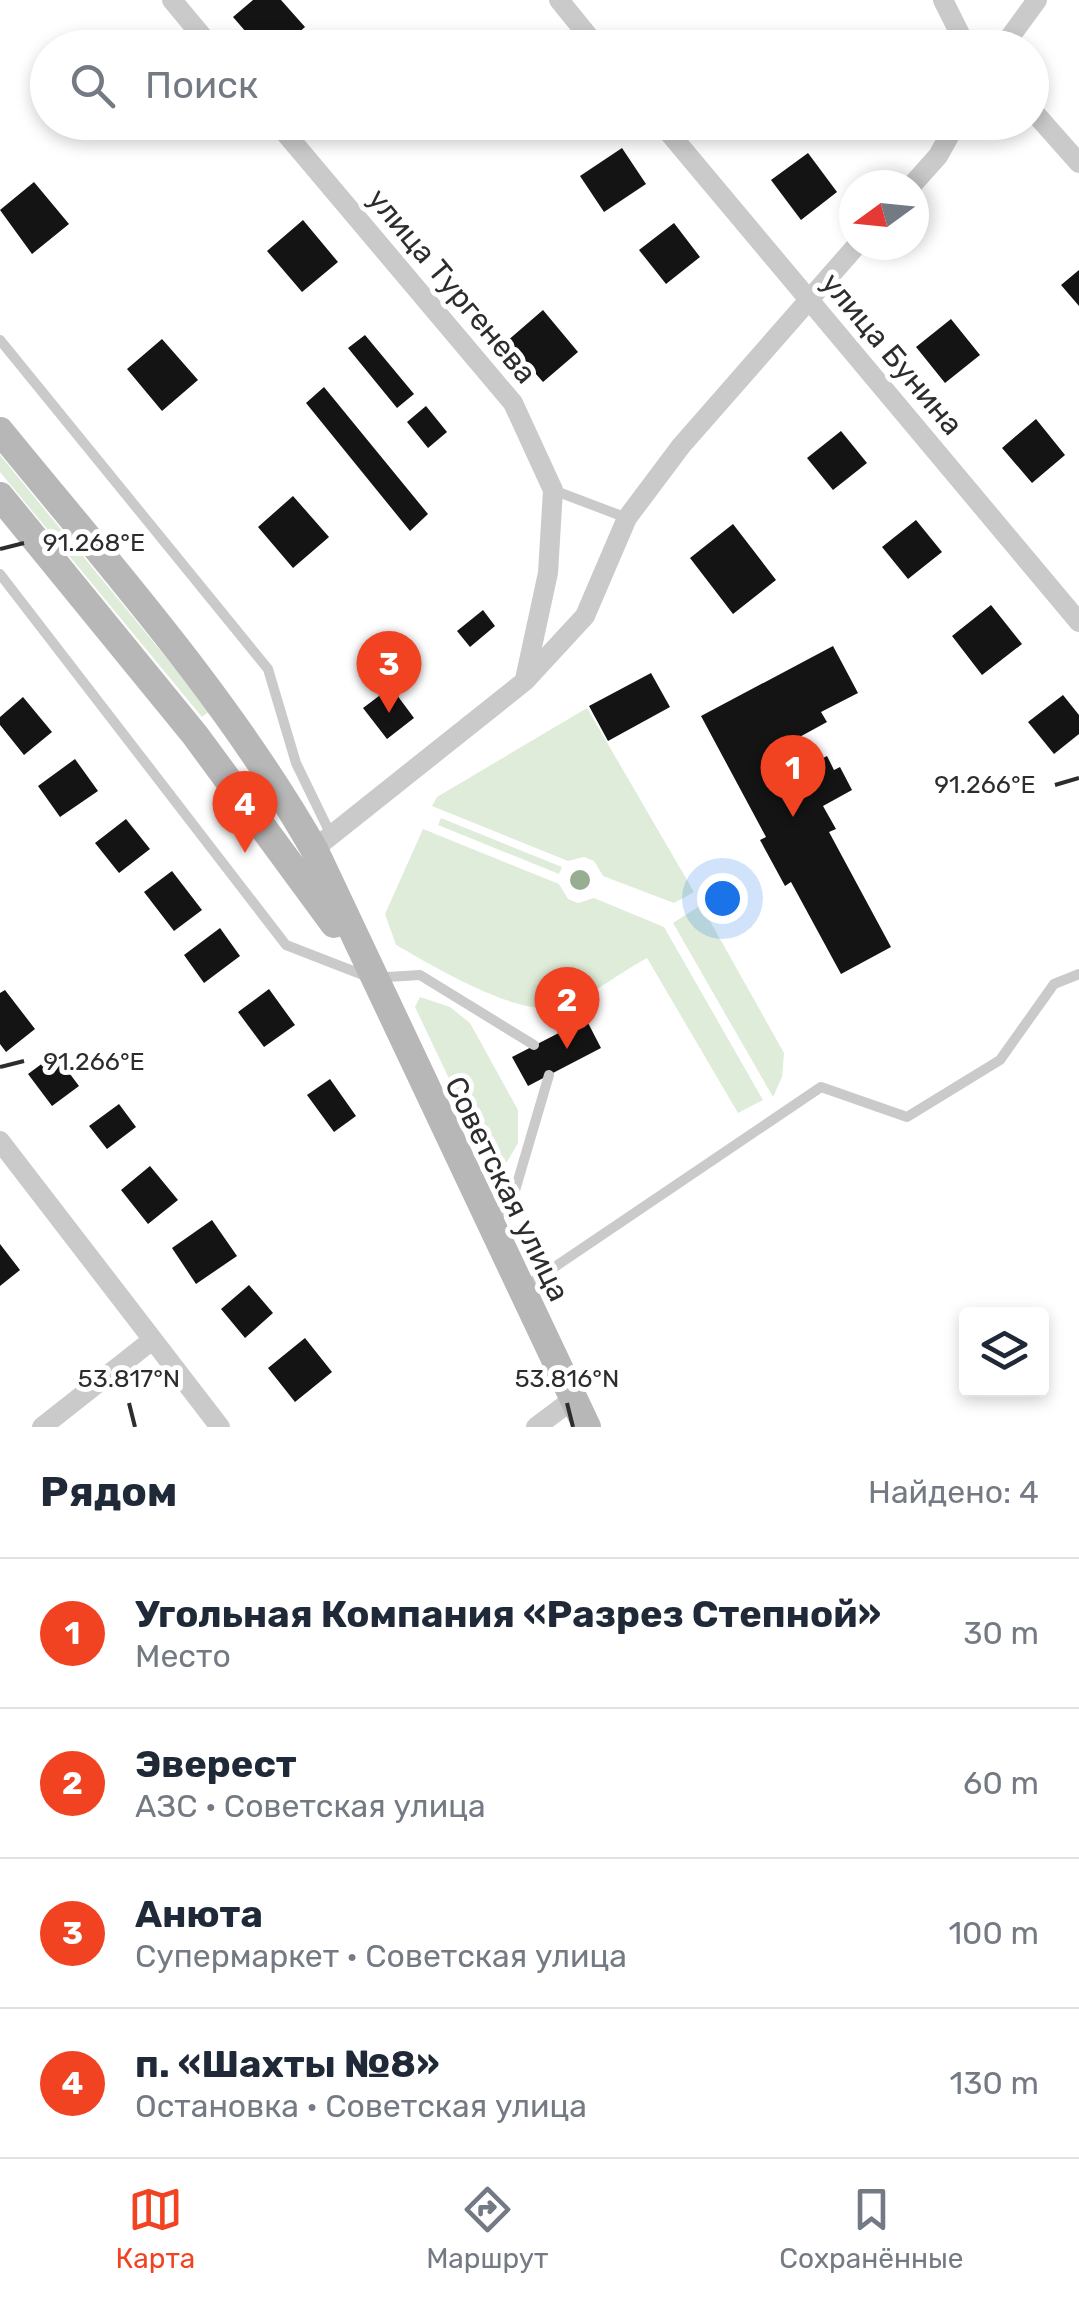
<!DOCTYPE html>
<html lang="ru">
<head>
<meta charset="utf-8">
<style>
  body { margin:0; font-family:Rubik,sans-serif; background:#f2f2f3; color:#1f2937 }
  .controls { position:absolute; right:30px; bottom:30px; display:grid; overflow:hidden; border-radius:10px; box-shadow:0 5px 15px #0003 }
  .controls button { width:90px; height:90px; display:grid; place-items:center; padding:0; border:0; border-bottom:2px solid #e0e1e3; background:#fff; color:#1f2937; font:50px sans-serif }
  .compass { position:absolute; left:839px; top:170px; width:90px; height:90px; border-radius:50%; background:#fff; box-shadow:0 5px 15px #0003; rotate:255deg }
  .you { position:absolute; left:722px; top:898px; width:35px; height:35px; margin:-25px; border:8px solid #fff; border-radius:50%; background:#1a73e8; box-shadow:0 0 0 15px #1a73e833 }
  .badge { display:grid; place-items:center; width:65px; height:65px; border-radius:50%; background:#f14322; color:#fff; font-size:32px; font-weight:700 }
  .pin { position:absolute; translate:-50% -82px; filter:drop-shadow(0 2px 5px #0008) }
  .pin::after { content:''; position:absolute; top:52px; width:35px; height:30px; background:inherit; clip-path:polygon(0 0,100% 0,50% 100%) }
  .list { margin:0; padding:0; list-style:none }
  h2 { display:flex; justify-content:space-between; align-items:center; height:130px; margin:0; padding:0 40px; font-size:42px }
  h2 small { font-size:32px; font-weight:400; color:#747a83 }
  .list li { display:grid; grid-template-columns:65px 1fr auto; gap:30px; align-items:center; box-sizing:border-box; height:150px; padding:0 40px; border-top:2px solid #e0e1e3 }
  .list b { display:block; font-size:38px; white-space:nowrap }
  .list p { margin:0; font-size:32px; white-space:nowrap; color:#747a83 }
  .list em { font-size:32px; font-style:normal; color:#747a83 }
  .icon { flex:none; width:55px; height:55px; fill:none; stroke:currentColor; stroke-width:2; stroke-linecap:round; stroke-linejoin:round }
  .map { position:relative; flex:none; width:1079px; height:1427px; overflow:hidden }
  .search { position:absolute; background:#fff; box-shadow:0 5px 15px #0003; left:30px; right:30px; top:30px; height:110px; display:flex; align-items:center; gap:25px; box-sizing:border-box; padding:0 35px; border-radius:55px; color:#747a83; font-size:38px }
  .sheet { height:730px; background:#fff }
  nav { display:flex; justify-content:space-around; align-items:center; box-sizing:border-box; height:140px; border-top:2px solid #e0e1e3; background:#fff; font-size:28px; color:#747a83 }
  nav a { display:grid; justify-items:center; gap:5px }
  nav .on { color:#f14322 }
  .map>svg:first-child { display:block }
</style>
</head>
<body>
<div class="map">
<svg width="1079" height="1427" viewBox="0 0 1079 1427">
  <rect width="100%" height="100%" fill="#fff"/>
  <!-- green -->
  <path fill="#dfecd9" d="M0,455l210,256 -8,6 -202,-245z
    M587,708l107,184 -20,11 -71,-27 -9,-15 -10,-4 -16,4 -136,-55 5,-9z
    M441,818l121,49 -3,7 -121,-49z
    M423,829l136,55 9,15 10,4 16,-5 70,29 99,173 -25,13 -91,-155c-26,14 -52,35 -80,47 -42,18 -133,-39 -171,-60l-11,-31z
    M701,905l83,148 -2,24 -9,20 -100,-174z
    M420,997l30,10 20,16 48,87v33l-11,19 -17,3 -75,-158z"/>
  <!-- building -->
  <path fill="#141414" d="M253,0h28l24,27 -24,21h-21l-27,-31z
    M696,32l12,16h-32z
    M165,122h27l-16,14z
    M622,148l24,36 -42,28 -24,-36z
    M808,153l29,39 -36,28 -30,-40z
    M34,182l35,42 -37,30 -32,-44z
    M303,220l35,42 -36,30 -35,-41z
    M674,223l26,34 -34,27 -27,-34z
    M1079,270v36l-18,-21z
    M543,310l35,42 -35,30 -36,-41z
    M951,319l29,36 -35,28 -29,-36z
    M365,335l49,59 -17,14 -49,-60z
    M162,339l36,41 -36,31 -35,-42z
    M324,387l104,127 -18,17 -104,-128z
    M426,406l21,26 -19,16 -21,-26z
    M1036,419l29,36 -33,28 -30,-35z
    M841,431l26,32 -34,27 -26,-32z
    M293,496l36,41 -36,31 -35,-41z
    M916,520l26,32 -34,27 -26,-32z
    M733,524l43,56 -43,34 -43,-56z
    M991,605l31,39 -40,31 -30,-39z
    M483,610l12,16 -25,21 -13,-16z
    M833,646l25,47 -37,19 6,10 -44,24 22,40 9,-5 -8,-14 21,-11 7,14 6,-3 12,23 -29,16 13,23 -7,3 62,115 -50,27 -50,-92 -6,4 -25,-46 6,-3 -65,-121z
    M651,673l19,34 -62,34 -19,-35z
    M391,687l23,31 -27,21 -24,-31z
    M1063,695l16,20v19l-25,20 -26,-32z
    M23,697l29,35 -28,23 -24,-30v-8z
    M75,759l23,32 -38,26 -22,-31z
    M126,819l24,30 -31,24 -24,-30z
    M172,871l30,39 -28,21 -30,-39z
    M220,928l20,28 -36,27 -20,-28z
    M269,989l26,36 -31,22 -26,-35z
    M5,990l30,39 -29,23 -6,-8v-51z
    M586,1019l15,29 -73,38 -16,-29z
    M55,1054l24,32 -27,20 -24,-32z
    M330,1079l26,37 -22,16 -27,-37z
    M119,1104l17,23 -29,22 -18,-23z
    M150,1166l28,34 -30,24 -27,-34z
    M212,1220l25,36 -41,28 -24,-36z
    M0,1244l20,26 -20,16z
    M249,1285l24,28 -28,25 -24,-29z
    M305,1338l27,34 -37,30 -27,-34z"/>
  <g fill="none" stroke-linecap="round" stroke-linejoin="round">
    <!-- service -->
    <path stroke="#cacaca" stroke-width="10" d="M0,340l268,329 28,94 35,72
      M553,490l74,28
      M0,574l286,371 85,33 49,-3 114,70
      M494,1223l20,-29 35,-119
      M525,1287l296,-200 86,30 93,-57 54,-76 25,-10"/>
    <!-- minor -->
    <path stroke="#cacaca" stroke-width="20" d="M172,0l40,48
      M559,0l39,48
      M943,0l24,48
      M1002,48l35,-48
      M1032,110l47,53
      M276,122l237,281 40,87 -5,83 -23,106
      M660,122l419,500
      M912,185l26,-29 19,-34
      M314,849l211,-168 60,-65 42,-98 54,-72 176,-201
      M0,1141l220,286
      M42,1427l109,-86
      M536,1427l36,-27"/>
    <!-- secondary -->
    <path stroke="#b7b7b7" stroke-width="28" d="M0,431c110,135 227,266 314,418l273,578
      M0,496l195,239 139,189"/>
  </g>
  <!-- trees -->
  <circle fill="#98ae92" cx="580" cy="880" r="10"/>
  <!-- ticks -->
  <path fill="none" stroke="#2d2d2d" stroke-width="4" d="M0,549l24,-6M1055,785l24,-7M0,1067l24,-6M129,1403l6,24M567,1403l6,24"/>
  <g text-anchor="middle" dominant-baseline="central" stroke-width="10" stroke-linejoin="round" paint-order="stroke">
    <!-- street labels -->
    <g font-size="30" fill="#2d2d2d" stroke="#fff">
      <text transform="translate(452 286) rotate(50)">улица Тургенева</text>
      <text transform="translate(892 354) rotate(50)">улица Бунина</text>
      <text transform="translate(507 1189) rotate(64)">Советская улица</text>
    </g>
  </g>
  <g font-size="25" text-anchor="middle" fill="#2d2d2d" stroke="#fff" stroke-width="10" stroke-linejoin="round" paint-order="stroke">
    <text x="94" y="551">91.268°E</text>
    <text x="985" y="793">91.266°E</text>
    <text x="94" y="1070">91.266°E</text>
    <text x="129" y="1387">53.817°N</text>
    <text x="567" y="1387">53.816°N</text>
  </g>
</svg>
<div class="controls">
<button><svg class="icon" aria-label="layers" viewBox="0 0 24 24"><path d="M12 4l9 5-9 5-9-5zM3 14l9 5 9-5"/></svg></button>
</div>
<svg class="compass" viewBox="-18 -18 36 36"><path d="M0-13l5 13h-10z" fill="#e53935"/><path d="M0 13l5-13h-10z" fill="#747a83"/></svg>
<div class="you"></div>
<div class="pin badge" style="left:793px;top:817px">1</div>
<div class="pin badge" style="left:567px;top:1049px">2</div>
<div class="pin badge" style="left:389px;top:713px">3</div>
<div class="pin badge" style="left:245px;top:853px">4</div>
<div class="search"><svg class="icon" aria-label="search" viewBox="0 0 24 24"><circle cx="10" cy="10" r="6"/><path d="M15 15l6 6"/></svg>Поиск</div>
</div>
<section class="sheet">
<h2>Рядом<small>Найдено: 4</small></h2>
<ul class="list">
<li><span class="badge">1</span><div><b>Угольная Компания «Разрез Степной»</b><p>Место</p></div><em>30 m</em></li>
<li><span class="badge">2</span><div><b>Эверест</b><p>АЗС · Советская улица</p></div><em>60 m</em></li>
<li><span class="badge">3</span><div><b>Анюта</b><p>Супермаркет · Советская улица</p></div><em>100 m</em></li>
<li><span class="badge">4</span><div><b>п. «Шахты №8»</b><p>Остановка · Советская улица</p></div><em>130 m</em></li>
</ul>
</section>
<nav>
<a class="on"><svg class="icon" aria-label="map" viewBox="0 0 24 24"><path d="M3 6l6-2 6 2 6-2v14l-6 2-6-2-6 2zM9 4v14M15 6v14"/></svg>Карта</a>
<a><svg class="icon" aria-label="directions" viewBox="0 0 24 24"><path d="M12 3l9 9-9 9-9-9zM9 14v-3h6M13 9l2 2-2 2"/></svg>Маршрут</a>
<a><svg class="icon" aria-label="saved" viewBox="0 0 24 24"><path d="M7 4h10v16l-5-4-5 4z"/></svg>Сохранённые</a>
</nav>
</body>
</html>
